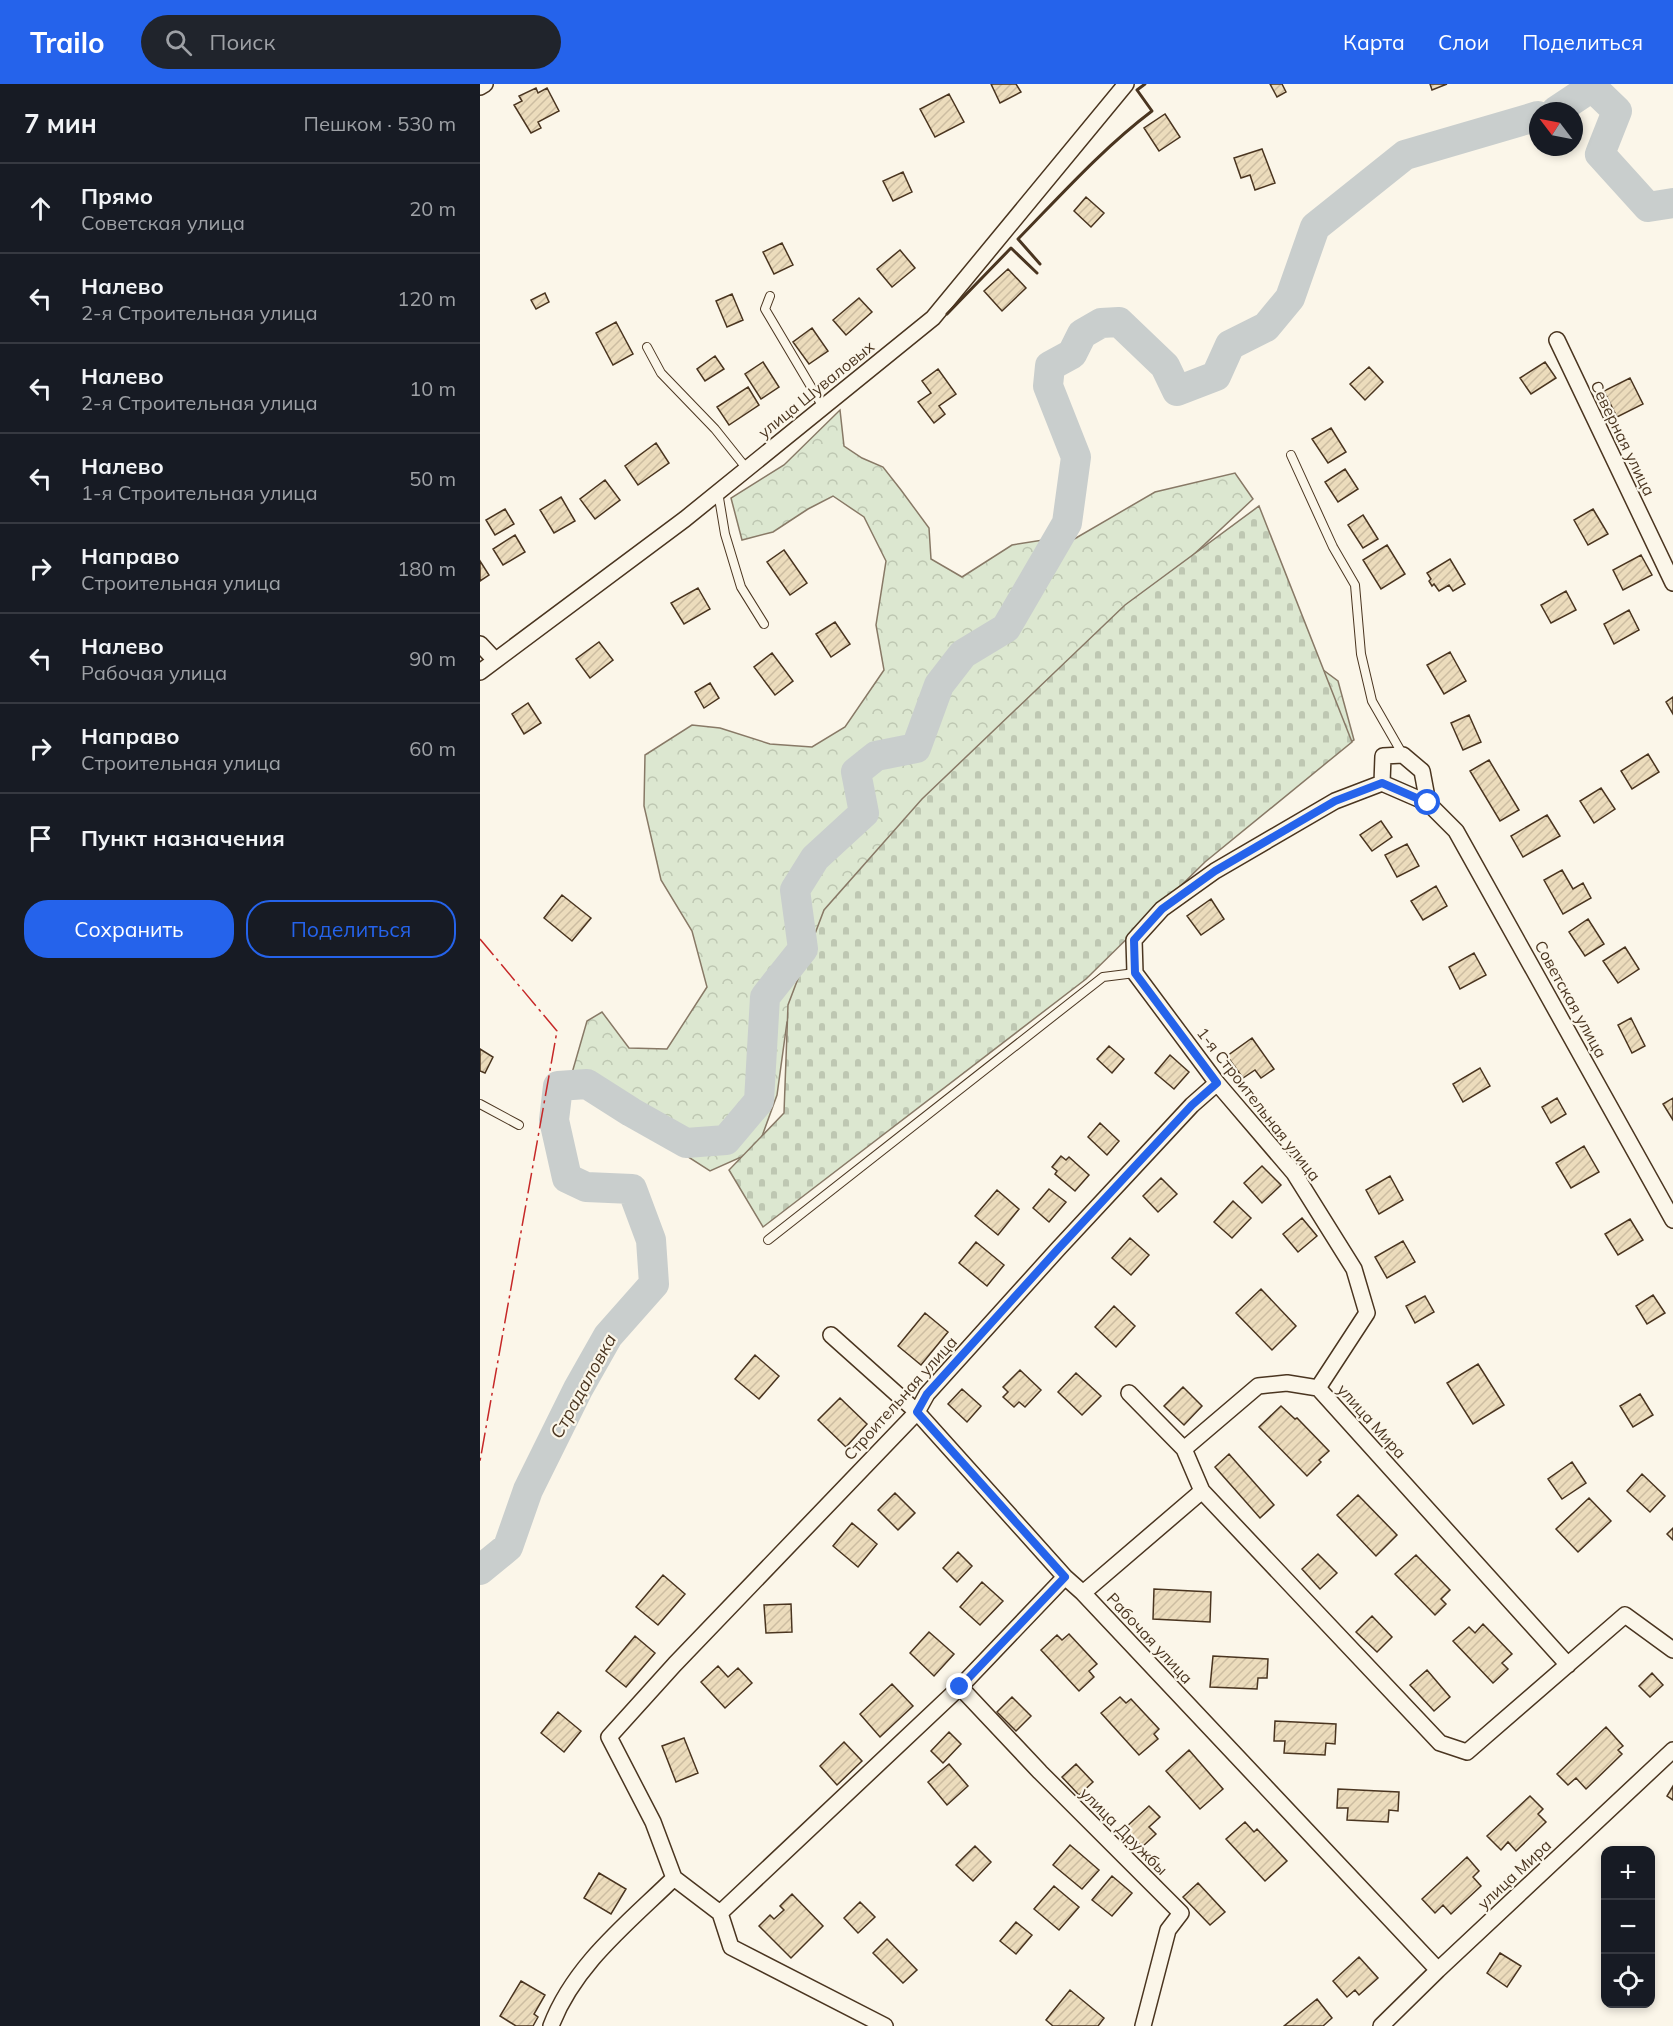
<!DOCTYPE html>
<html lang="ru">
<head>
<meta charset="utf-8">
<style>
  body { margin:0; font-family:Mulish,sans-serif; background:#20242c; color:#f1f3f6 }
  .controls { position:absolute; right:18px; bottom:18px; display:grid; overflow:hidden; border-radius:12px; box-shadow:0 3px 9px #0003 }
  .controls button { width:54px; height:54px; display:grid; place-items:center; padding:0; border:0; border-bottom:2px solid #363941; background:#171b24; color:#f1f3f6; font:30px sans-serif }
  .compass { position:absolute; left:1049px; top:18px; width:54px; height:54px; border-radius:50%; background:#171b24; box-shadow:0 3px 9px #0003; rotate:302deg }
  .stop { position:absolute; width:18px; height:18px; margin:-14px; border:4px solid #2563eb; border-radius:50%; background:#fff }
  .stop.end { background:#2563eb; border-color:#fff; box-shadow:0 2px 6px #0008 }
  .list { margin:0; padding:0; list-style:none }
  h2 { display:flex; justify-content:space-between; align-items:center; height:78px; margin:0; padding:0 24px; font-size:26px }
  h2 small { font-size:20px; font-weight:400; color:#9ea1a6 }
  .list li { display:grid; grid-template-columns:39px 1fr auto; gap:18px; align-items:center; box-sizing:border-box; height:90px; padding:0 24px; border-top:2px solid #363941 }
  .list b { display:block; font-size:22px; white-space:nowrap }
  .list p { margin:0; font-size:20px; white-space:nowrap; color:#9ea1a6 }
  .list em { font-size:20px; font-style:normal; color:#9ea1a6 }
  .actions { display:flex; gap:12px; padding:18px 24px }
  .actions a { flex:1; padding:14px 0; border:2px solid #2563eb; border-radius:24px; text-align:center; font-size:21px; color:#2563eb }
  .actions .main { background:#2563eb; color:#fff }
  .icon { flex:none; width:33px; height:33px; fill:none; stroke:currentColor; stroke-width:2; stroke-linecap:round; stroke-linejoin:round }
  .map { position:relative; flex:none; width:1193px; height:1942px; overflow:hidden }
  header { display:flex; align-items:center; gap:36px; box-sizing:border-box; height:84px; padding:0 30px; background:#2563eb; color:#fff }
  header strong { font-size:28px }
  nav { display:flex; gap:33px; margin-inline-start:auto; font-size:21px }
  .search { width:420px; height:54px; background:#20242c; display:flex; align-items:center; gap:15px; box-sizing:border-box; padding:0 21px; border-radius:33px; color:#9ea1a6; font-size:22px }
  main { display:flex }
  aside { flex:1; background:#171b24 }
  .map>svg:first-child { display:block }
</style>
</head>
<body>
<header>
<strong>Trailo</strong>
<div class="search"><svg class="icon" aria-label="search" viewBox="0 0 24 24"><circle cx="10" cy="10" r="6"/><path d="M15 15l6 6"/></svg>Поиск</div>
<nav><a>Карта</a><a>Слои</a><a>Поделиться</a></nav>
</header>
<main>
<aside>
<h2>7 мин<small>Пешком · 530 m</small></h2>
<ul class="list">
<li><svg class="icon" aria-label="ahead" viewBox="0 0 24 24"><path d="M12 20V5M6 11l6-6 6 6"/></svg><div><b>Прямо</b><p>Советская улица</p></div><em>20 m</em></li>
<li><svg class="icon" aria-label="left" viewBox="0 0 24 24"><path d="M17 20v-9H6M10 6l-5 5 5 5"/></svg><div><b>Налево</b><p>2-я Строительная улица</p></div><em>120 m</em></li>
<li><svg class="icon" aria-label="left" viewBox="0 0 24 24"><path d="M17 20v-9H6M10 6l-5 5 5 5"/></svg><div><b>Налево</b><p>2-я Строительная улица</p></div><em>10 m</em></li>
<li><svg class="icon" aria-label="left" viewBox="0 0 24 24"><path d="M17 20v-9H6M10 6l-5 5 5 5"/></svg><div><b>Налево</b><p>1-я Строительная улица</p></div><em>50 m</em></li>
<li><svg class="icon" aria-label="right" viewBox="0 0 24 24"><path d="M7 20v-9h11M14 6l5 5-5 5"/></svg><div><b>Направо</b><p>Строительная улица</p></div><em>180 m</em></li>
<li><svg class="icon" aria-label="left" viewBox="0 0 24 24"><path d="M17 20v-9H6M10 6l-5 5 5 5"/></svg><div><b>Налево</b><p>Рабочая улица</p></div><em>90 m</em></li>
<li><svg class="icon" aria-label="right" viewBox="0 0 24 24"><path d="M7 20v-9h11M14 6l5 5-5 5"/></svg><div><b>Направо</b><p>Строительная улица</p></div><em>60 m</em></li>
<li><svg class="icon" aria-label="arrive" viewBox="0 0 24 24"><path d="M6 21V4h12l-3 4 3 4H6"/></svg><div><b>Пункт назначения</b></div></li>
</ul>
<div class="actions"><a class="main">Сохранить</a><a>Поделиться</a></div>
</aside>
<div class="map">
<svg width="1193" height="1942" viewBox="0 0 1193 1942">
  <defs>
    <pattern id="forest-crowns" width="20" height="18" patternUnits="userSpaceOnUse" patternTransform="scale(1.5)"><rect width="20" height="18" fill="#dce7d0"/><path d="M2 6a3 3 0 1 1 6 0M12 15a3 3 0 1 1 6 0" fill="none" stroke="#bec7b2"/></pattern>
    <pattern id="cemetery-stones" width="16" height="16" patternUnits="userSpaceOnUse" patternTransform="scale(1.5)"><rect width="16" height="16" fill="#dce7d0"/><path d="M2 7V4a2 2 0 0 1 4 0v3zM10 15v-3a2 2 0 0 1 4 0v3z" fill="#bec7b2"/></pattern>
    <pattern id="building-hatch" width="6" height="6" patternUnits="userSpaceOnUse" patternTransform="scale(1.5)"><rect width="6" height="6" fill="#ecdcbc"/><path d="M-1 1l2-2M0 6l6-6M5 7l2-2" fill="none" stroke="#ccbda1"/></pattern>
  </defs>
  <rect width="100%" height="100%" fill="#fbf6e9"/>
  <!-- forest -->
  <path fill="url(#forest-crowns)" stroke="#887966" stroke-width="1.5" d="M360,326l4,36 18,12 21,9 18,23 28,38 2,31 31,18 50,-32 31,-5 14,9 98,-57 80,-19 18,26 -143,134 182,14 46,34 16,59 -159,105 -408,177 -10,73 -20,55 -47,21 -45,-29 -54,-27 -39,-42 15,-52 15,-9 27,36 38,1 40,-62 -15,-56 -31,-51 -17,-74 1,-51 47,-30 28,3 50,16 42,3 33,-20 39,-57 -8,-45 10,-64 -22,-44 -31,-21 -25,13 -35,23 -31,8 -11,-42 53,-33z"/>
  <!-- cemetery -->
  <path fill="url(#cemetery-stones)" stroke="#887966" stroke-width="1.5" d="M779,422l93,236 -147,120 -119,117 -323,248 -34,-57 55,-57 4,-108 36,-95 98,-111 203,-194z"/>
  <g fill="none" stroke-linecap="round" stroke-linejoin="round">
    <!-- river -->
    <path stroke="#c9cecd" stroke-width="30" d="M1076,27l36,-24 25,24 -17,43 48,53 25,-4
      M0,1486l28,-23 20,-57 50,-101 30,-53 46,-52 -3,-44 -19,-51 -46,-2 -19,-9 -13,-58 4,-34 29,-2 44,28 55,31 40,-3 33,-39 6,-104 38,-48 -8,-59 20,-32 49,-45 -8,-41 20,-16 40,-8 23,-63 24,-31 43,-26 61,-105 9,-66 -28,-71 2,-20 22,-12 10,-20 19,-11 18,-1 46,44 12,25 39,-15 14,-31 36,-18 24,-29 25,-71 90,-72 133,-39"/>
  </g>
  <!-- building -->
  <path fill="url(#building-hatch)" stroke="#4a3520" stroke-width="1.5" d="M511,0h25l5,8 -21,11z
    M790,0h12l4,8 -9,5z
    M950,0h17l-15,6z
    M56,4l2,5 9,-5 12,23 -21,11 3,6 -10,5 -17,-28 8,-4 -3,-5z
    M469,10l15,28 -29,15 -15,-28z
    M685,30l15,23 -21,14 -15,-23z
    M782,65l13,34 -20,7 -5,-15 -9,3 -7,-20z
    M423,88l9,20 -19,9 -10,-20z
    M606,113l18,16 -13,14 -17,-16z
    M302,159l11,22 -19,9 -11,-22z
    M420,166l15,18 -23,19 -15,-18z
    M528,185l18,19 -24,23 -18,-20z
    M65,209l4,9 -13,7 -5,-9z
    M252,210l11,26 -16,7 -11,-26z
    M379,214l13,14 -26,23 -13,-15z
    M136,238l17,32 -20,11 -17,-32z
    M332,244l16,23 -19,13 -16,-22z
    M235,272l9,13 -19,12 -8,-12z
    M283,278l16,25 -18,12 -16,-25z
    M1065,278l11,16 -25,16 -11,-16z
    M889,283l14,15 -18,18 -15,-16z
    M458,285l18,25 -17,12 6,8 -11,9 -16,-21 13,-9 -9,-12z
    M1150,294l13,26 -26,13 -13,-26z
    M268,303l11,18 -30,20 -12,-18z
    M851,344l15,24 -18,11 -16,-24z
    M176,359l13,20 -31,22 -13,-19z
    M865,385l13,20 -20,13 -13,-20z
    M125,396l15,20 -25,19 -15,-20z
    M81,413l14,24 -21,12 -14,-23z
    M25,425l9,15 -19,11 -9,-15z
    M1113,425l15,25 -20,11 -14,-25z
    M883,431l15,24 -15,9 -15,-23z
    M35,451l10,17 -22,13 -10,-16z
    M907,461l18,29 -24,15 -18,-29z
    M304,466l23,33 -17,12 -23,-33z
    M1161,471l11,20 -29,15 -10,-20z
    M970,475l15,25 -12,7 -4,-6 -10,6 -5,-7 -2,2 -3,-5 2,-2 -4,-6z
    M0,477l9,14 -9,6z
    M218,504l12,21 -26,15 -13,-21z
    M1086,507l10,19 -25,13 -10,-18z
    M1149,526l10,20 -25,14 -10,-20z
    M355,538l15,22 -19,13 -15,-23z
    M119,558l14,18 -23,18 -14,-19z
    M970,568l16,29 -22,13 -17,-29z
    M292,569l21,28 -18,14 -21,-28z
    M230,599l9,15 -15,10 -9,-16z
    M1193,613v17l-7,-12z
    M48,619l13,20 -17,11 -12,-20z
    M989,631l12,27 -18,8 -12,-27z
    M1168,670l11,18 -27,17 -11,-18z
    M1009,676l30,50 -19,11 -30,-50z
    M1121,704l14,21 -21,14 -14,-22z
    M1067,731l13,21 -37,21 -12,-21z
    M901,737l11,16 -20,14 -12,-16z
    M927,760l12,22 -22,11 -12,-22z
    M1082,786l11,19 10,-6 8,15 -28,16 -19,-34z
    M956,802l11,20 -24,14 -12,-19z
    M82,811l29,23 -19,23 -28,-23z
    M731,815l13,20 -23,16 -14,-19z
    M1108,835l16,25 -19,12 -16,-24z
    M1145,863l14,22 -21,14 -15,-22z
    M994,869l12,22 -26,14 -11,-22z
    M1151,934l14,28 -13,7 -14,-28z
    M772,954l22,31 -13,9 -6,-8 -12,8 -16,-22z
    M629,962l15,13 -12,14 -15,-14z
    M0,965l13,8 -8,16 -5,-2z
    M690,971l19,17 -15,17 -19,-16z
    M1000,984l10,18 -27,16 -10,-18z
    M1077,1014l9,16 -15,9 -9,-16z
    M1193,1014v22l-10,-16z
    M620,1039l19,18 -12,14 -19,-18z
    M1104,1062l15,26 -28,16 -15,-25z
    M581,1072l5,4 3,-3 20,18 -14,16 -20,-17 2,-3 -5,-4z
    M782,1082l19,19 -19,18 -18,-20z
    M910,1092l13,24 -24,14 -13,-24z
    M681,1094l16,16 -19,18 -15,-16z
    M569,1105l17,13 -17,20 -16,-14z
    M517,1106l22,19 -21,26 -23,-19z
    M753,1117l18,17 -19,20 -18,-16z
    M822,1134l15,18 -19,16 -15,-18z
    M1150,1135l13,21 -25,15 -13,-21z
    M650,1154l19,17 -18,20 -19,-17z
    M923,1157l12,21 -28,16 -12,-21z
    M496,1158l28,23 -17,21 -28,-23z
    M781,1205l35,37 -24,24 -36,-37z
    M1173,1211l12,18 -18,11 -11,-18z
    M945,1212l9,16 -19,11 -9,-17z
    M634,1222l21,20 -19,21 -21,-20z
    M445,1229l23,19 -27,33 -23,-19z
    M275,1271l24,21 -20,23 -24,-20z
    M998,1280l26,41 -31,19 -26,-41z
    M540,1286l21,20 -16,17 -6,-5 -5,5 -11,-10 5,-5 -5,-5z
    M596,1289l25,23 -19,19 -24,-23z
    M703,1303l19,19 -18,19 -20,-19z
    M482,1305l19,17 -14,16 -19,-18z
    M1160,1310l13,21 -20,12 -13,-21z
    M360,1314l27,26 -21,23 -28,-27z
    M801,1322l14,13 2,-1 32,33 -10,9 2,2 -14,14 -48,-49z
    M749,1370l45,51 -14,13 -45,-51z
    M1092,1378l14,21 -24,16 -14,-20z
    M1162,1390l23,22 -15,16 -23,-21z
    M415,1409l20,20 -17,17 -20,-20z
    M878,1411l39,40 -21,21 -39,-41z
    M1109,1414l22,23 -33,31 -22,-23z
    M372,1439l25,21 -19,23 -25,-21z
    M1193,1444v12l-6,-6z
    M478,1468l14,14 -15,16 -14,-14z
    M838,1470l19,19 -17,16 -18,-20z
    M936,1471l34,35 -9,9 5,5 -11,11 -40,-41z
    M183,1491l22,19 -27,31 -22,-18z
    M502,1498l21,19 -23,24 -20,-18z
    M674,1505l57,3 -1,30 -57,-3z
    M311,1520l1,28 -26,1 -2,-28z
    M892,1532l20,21 -15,15 -21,-20z
    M1003,1540l29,30 -10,9 6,6 -15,14 -40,-42 16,-14 6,6z
    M449,1548l25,22 -20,22 -24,-23z
    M589,1550l28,30 -8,7 5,6 -15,14 -38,-41 16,-15 5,5z
    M155,1552l20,17 -29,34 -20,-16z
    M733,1572l55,3 -1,19h-9l-1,11 -47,-2z
    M238,1582l10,11 10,-9 14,15 -27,25 -24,-26z
    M947,1586l23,27 -16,14 -24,-26z
    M1172,1589l11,12 -13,12 -11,-11z
    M412,1600l21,22 -33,31 -20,-23z
    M532,1613l19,19 -15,15 -19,-19z
    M640,1613l6,6 5,-4 28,30 -5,5 4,5 -19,16 -38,-42z
    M78,1628l23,19 -17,21 -23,-19z
    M795,1637l61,3 -1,20 -9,-1 -1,12 -41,-2 1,-12h-11z
    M1126,1643l17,19 -5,4 4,4 -36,35 -10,-11 -8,7 -11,-11z
    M469,1648l12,12 -18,19 -12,-12z
    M204,1654l14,35 -22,9 -14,-36z
    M364,1658l18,19 -25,24 -17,-19z
    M709,1666l34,39 -23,20 -34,-38z
    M469,1680l19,22 -21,19 -19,-23z
    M596,1680l17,18 -14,13 -17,-18z
    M1193,1702v14l-6,-4z
    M858,1705l61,3 -1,19 -9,-1 -1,12 -41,-2 1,-12h-11z
    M1050,1712l13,13 -5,5 8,8 -30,29 -8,-9 -7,8 -14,-14z
    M669,1722l11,11 -11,10 7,7 -14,13 -17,-19z
    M765,1738l9,10 3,-3 30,32 -22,20 -39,-42z
    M590,1761l29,25 -17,19 -29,-24z
    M495,1762l16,16 -18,19 -17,-16z
    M987,1773l12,14 -6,6 8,9 -30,28 -8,-9 -8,8 -13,-14z
    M119,1789l27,16 -15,25 -27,-16z
    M632,1792l20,17 -20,23 -20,-16z
    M718,1799l27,29 -15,13 -27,-28z
    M574,1802l25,21 -20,23 -25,-21z
    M312,1810l31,32 -32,32 -32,-32 11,-11 4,4 10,-9 -4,-4z
    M380,1818l15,15 -17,16 -14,-15z
    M536,1838l16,13 -16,19 -16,-13z
    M407,1855l30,31 -14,13 -30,-30z
    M1020,1869l21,13 -14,21 -20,-14z
    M879,1873l19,21 -19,17 -4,-5 -8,7 -14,-16z
    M41,1897l24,14 -11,19 4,3 -5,9h-17l-16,-10z
    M590,1906l34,28 -6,8h-45l-7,-6z
    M837,1915l15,19 -9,8h-39z"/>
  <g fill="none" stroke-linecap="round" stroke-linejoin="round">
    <!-- lane casing -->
    <g stroke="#4a3520" stroke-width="10">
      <path id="lane" d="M290,212l-5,13 58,98
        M167,263l14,26 54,56 32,40
        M811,371l42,92 22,38 6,69 11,47 31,54
        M238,408l7,42 16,53 23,37
        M0,1020l39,21
        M288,1156l335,-263 32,-4"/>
    </g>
    <!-- street casing -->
    <g stroke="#4a3520" stroke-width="18">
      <path id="street" d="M0,3l5,-3
        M1077,256l116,243
        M0,560l15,16
        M0,588l205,-153 248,-201 193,-234
        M948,719l-6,-32 -19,-16 -20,1 -1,27 46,20 28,28 217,389
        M351,1251l86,77 148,165 18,16 355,377
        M838,1304l49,-75 -13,-44 -60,-96 -77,-90 -82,-110 -1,-33 28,-31 53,-38 120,-70 47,-18
        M838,1304l250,277
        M649,1309l55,56 18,42 238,252 27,9 158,-137 48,35
        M704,1365l74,-63 29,-3 31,5
        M603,1509l119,-102
        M480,1603l80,85 141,141 -13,17 -25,96
        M194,1794l-21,-56 -44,-85 66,-73 242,-252 10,-18 131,-145 134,-144 25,-22
        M240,1829l240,-226 105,-110
        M71,1942c23,-61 77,-103 123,-148l46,35 11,34 154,79
        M901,1942l57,-56 235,-220"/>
    </g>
    <!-- lane -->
    <use href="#lane" stroke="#fbf6e9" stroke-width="8"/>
    <!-- street -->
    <use href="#street" stroke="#fbf6e9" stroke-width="15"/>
    <!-- wall -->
    <path stroke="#4a3520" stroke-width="3" d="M560,180l-22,-25c43,-44 85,-91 134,-128l-15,-21 8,-6
      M467,230l64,-66 26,25"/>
    <!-- power -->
    <path stroke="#c62828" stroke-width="1.5" stroke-dasharray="21 4.5 3 4.5" stroke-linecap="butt" d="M0,855l77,92 -77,430"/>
  </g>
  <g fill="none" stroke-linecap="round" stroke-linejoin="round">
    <!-- route -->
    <path stroke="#2563eb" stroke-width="8" d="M480,1603l105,-110 -148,-165 10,-18 131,-145 134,-144 25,-22 -82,-110 -1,-33 28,-31 53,-38 120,-70 47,-18 46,20"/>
  </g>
  <g text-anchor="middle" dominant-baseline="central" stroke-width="4.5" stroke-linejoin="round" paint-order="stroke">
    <!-- street labels -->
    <g font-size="16" fill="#4a3520" stroke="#fbf6e9">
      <text transform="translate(336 305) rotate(-39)">улица Шуваловых</text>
      <text transform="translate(1143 354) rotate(64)">Северная улица</text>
      <text transform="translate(1091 915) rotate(61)">Советская улица</text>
      <text transform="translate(779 1020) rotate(52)">1-я Строительная улица</text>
      <text transform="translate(420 1314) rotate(-48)">Строительная улица</text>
      <text transform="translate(892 1337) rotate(48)">улица Мира</text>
      <text transform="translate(670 1554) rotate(47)">Рабочая улица</text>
      <text transform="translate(644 1747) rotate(45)">улица Дружбы</text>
      <text transform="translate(1034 1790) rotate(-43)">улица Мира</text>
    </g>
    <!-- water labels -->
    <g font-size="18" font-style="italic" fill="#4a3520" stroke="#fbf6e9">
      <text transform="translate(103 1302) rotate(-61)">Страдаловка</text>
    </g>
  </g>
</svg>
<div class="controls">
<button>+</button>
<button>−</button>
<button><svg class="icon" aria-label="locate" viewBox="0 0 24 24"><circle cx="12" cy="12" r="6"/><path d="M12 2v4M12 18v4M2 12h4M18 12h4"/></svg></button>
</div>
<svg class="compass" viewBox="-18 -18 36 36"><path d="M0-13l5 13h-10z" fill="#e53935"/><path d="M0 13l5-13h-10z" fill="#9ea1a6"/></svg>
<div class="stop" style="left:948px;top:719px"></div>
<div class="stop end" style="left:480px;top:1603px"></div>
</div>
</main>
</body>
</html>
